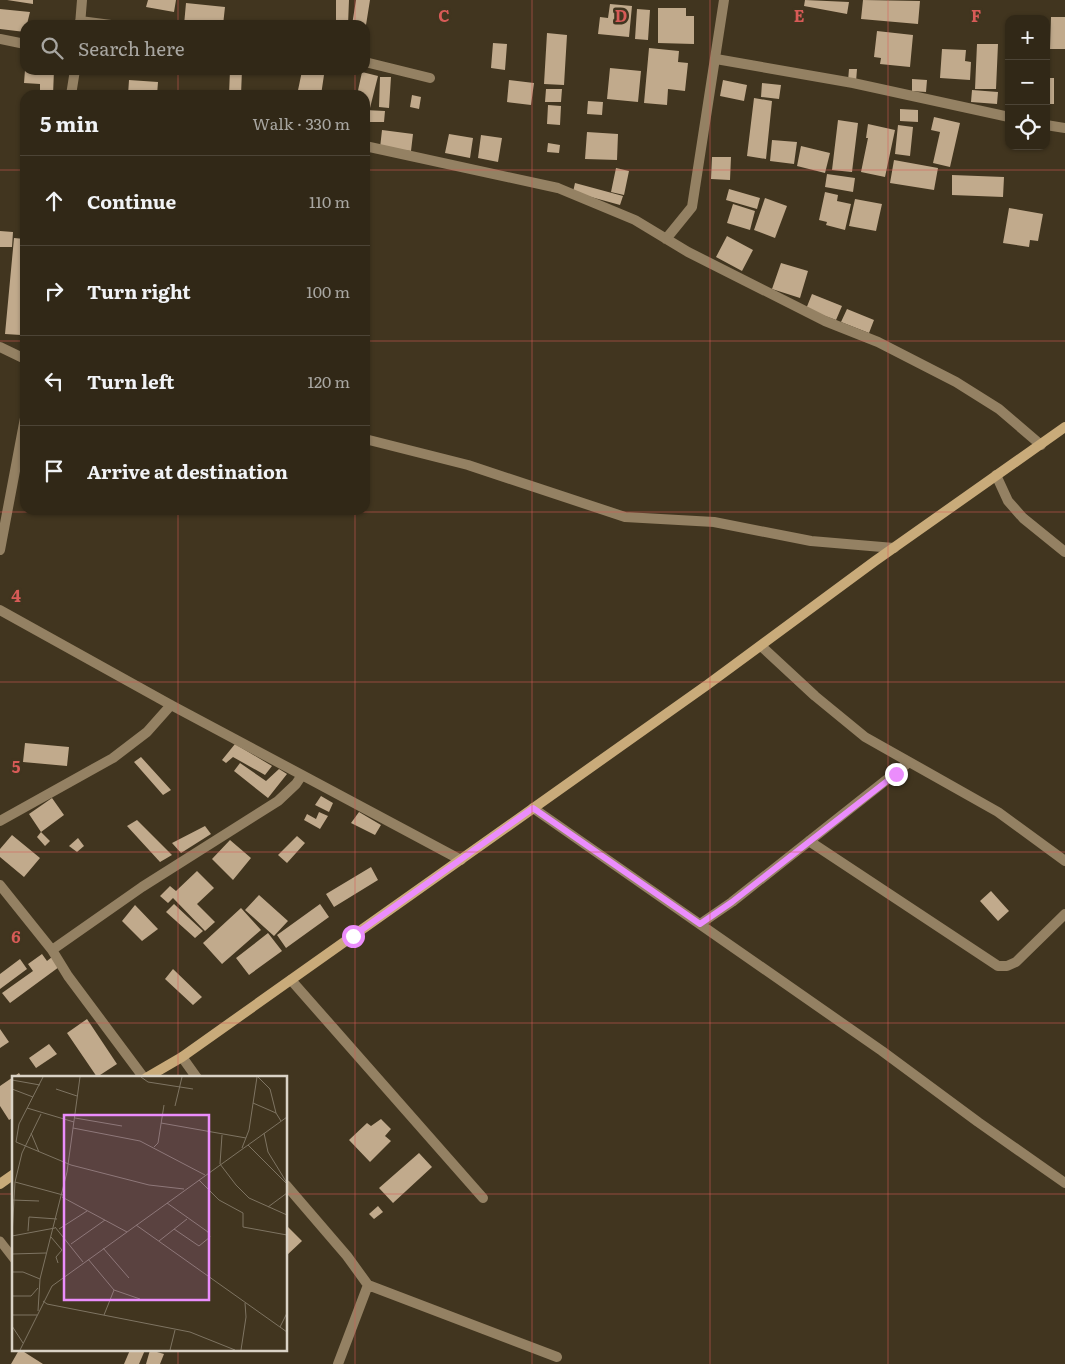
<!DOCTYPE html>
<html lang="en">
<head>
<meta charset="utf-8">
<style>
  body { margin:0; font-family:Literata,serif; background:#393020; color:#f1f3f6 }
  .controls { position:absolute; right:15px; top:15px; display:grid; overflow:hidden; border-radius:10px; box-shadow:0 1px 4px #0004 }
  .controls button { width:45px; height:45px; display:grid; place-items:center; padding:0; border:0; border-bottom:1px solid #4c4436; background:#312817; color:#f1f3f6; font:25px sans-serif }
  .stop { position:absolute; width:15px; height:15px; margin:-11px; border:4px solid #eb8dfc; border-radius:50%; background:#fff }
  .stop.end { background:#eb8dfc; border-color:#fff; box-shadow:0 1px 5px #0008 }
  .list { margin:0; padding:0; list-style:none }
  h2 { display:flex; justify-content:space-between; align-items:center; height:65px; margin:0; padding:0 20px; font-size:21px }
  h2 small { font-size:16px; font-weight:400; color:#a8a6a1 }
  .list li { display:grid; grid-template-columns:32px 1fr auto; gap:15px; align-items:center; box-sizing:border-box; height:90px; padding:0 20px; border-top:1px solid #4c4436 }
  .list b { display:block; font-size:19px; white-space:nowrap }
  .list em { font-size:16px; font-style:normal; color:#a8a6a1 }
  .icon { flex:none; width:28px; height:28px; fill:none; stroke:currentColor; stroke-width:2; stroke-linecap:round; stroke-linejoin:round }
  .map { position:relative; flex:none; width:1065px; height:1364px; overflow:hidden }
  .search { position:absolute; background:#312817; box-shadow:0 1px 4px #0004; left:20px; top:20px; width:350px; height:55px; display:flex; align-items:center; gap:12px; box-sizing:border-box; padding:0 18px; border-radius:15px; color:#a8a6a1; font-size:19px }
  .panel { position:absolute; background:#312817; box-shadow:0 1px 4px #0004; left:20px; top:90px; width:350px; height:425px; border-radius:15px }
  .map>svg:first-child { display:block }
</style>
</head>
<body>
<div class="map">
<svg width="1065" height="1364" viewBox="0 0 1065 1364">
  <rect width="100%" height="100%" fill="#41351f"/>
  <!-- building -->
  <path fill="#c1aa8c" d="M7,0h26v4z
    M148,0h28l-2,12 -28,-5z
    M336,0h13l-1,25h-12z
    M356,0h14l-4,25h-14z
    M805,0l44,2 -2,12 -43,-8z
    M863,0l57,1 -2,23 -57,-5z
    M186,3l39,4 -2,18h-39z
    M610,4l22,2 -3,31 -31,-3 2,-17 8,1z
    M658,8h28v8h8v28l-36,-1z
    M0,9l30,3 -5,20 -25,-3z
    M637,9l13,1 -2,30 -13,-1z
    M1051,17h14v32h-15z
    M877,31l36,4 -3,32 -30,-3 1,-6 -7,-1z
    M547,33l20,2 -3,50 -20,-1z
    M493,43l14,1 -2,26 -14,-2z
    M977,44h21l-2,45h-21z
    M649,48l30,3 -1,11 10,1 -3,28 -17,-2 -1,16 -23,-2z
    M942,49l24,1 -1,11 6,1 -1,18 -30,-2z
    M610,68l31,3 -3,31 -31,-3z
    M849,69h8l-1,13 -8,-1z
    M25,70h29l-1,25 -13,-4v-7l-16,-1z
    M230,70h12l-1,25h-12z
    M302,71l22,4 -3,20h-24z
    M362,72l16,4 -8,32 -5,-1v-12h-8z
    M380,77h11l-2,31 -10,-1z
    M1046,78h8v26h-8z
    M912,79l15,1 -1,12 -14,-1z
    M129,80l29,2 -1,13h-29z
    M509,80l25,3 -3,22 -24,-3z
    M723,80l24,5 -3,16 -24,-5z
    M762,83l19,2 -2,14 -18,-2z
    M546,89h16l-1,13h-16z
    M972,90l26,2 -1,12 -26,-2z
    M412,95l9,2 -2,12 -9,-2z
    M754,98l18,3 -6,58 -19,-3z
    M588,101l15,1 -1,13 -15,-1z
    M548,105l13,1 -1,19 -13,-1z
    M900,109l18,1v12l-18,-1z
    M365,110l20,1 -1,11h-19z
    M934,117l26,6 -10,44 -17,-4 7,-31 -9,-2z
    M838,120l20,3 -6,49 -20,-2z
    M868,124l27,6 -10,47 -24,-5 7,-34h-2z
    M898,125l15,2 -3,29 -15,-2z
    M382,130l31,4 -2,17 -31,-3z
    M587,132l31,2 -1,26 -32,-1z
    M449,134l24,4 -3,20 -25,-5z
    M481,135l21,3 -4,24 -20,-4z
    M772,140l25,2 -3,22 -24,-3z
    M548,143l12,2 -1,8 -12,-1z
    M801,146l29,7 -5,20 -28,-7z
    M712,157h19l-1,23 -19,-1z
    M894,160l44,8 -4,22 -44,-7z
    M616,168l13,3 -5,24 -13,-3z
    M827,174l28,4 -2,14 -28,-5z
    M952,175l52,2 -1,20 -51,-2z
    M575,183l48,13 -3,9 -47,-13z
    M729,189l31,9 -3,11 -31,-9z
    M825,192l13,3 -1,6 14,3 -6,26 -19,-5 1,-3 -8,-2z
    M765,198l22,8 -12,32 -21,-8z
    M855,199l27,5 -6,27 -27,-5z
    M733,204l22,7 -5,19 -23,-7z
    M1009,208l34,6 -5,27 -8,-1 -1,7 -26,-4z
    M0,231l13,1 -1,15h-12z
    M727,236l26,14 -11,21 -26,-14z
    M14,238l11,1v51l-4,45 -16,-1z
    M781,263l27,8 -8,27 -28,-9z
    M812,294l30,12 -6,14 -30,-11z
    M847,309l27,11 -5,13 -28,-11z
    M25,743l44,4 -2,19 -44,-4z
    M235,744l37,22 -7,9 -32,-18 -7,6 -4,-3z
    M141,757l30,33 -8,5 -29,-33z
    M240,763l26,18 13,-12 8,5 -19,24 -34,-27z
    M321,796l12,7 -4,9 -14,-7z
    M52,798l12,17 -23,17 9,9 -5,5 -8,-9 4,-5 -12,-18z
    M319,812l9,4 -8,13 -16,-9 3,-6 9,5z
    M359,812l22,13 -6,10 -24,-12z
    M137,820l35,35 -12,7 -33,-36z
    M205,826l6,8 -30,19 -9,-10z
    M12,835l28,23 -16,19 -24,-20v-8z
    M297,836l8,7 -18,20 -9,-8z
    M78,838l6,8 -7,6 -8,-6z
    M230,840l21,18 -18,22 -21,-21z
    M371,867l7,13 -44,27 -8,-13z
    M197,871l17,17 -17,16 18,18 -10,9 -32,-33 -5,5 -8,-7 10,-10 6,5z
    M991,891l18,20 -11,10 -18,-20z
    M259,895l29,26 -14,15 -29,-26z
    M174,904l29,27 -8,7 -29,-26z
    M320,904l9,13 -43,31 -9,-13z
    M135,905l23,24 -16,12 -20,-20z
    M241,908l20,22 -39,34 -19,-21z
    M268,933l14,18 -33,24 -13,-17z
    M42,954l5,7 5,-4 7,10 -49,36 -8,-10 31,-22 -5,-7z
    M20,959l7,10 -27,20v-15z
    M173,969l29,28 -9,8 -28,-26z
    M87,1019l30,45 -20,13 -30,-44z
    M0,1029l9,13 -9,6z
    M49,1044l8,10 -21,14 -7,-10z
    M19,1073l3,5h-8v39l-5,3 -9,-14v-20z
    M381,1119l10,10 -6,7 6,5 -21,21 -21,-22 18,-17 4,3z
    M419,1153l13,14 -39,36 -14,-15z
    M378,1206l5,6 -9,7 -5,-5z
    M286,1225l16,16 -16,15z
    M19,1350h2l22,14h-32z
    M130,1350h15l-6,14h-15z
    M150,1350l14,4 -4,10h-14z"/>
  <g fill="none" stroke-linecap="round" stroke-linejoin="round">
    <!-- lane -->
    <path stroke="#948163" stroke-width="9" d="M0,1241l14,18"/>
    <!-- street -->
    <path stroke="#948163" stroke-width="10" d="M80,21l31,4
      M80,25l2,-25
      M0,39l25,5
      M716,59l137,24 156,34
      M365,62l65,16
      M71,95l4,-25
      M1046,125l19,3
      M365,146l193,42 77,32 53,32 137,69 53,21 78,40 43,27 42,36
      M666,239l26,-32 32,-207
      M0,347l25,12
      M365,439l103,26 157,52 89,5 97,19 83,7
      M996,475l12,26 15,17 42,34
      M0,550l25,-132
      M0,610l171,95 290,155
      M761,646l54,50 50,41 133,75 67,49
      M533,808l349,243 96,71 87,61
      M0,821l113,-63 34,-26 24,-27
      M809,841l189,125h9l9,-4 49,-48
      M0,885l52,65 16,26 76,102
      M700,924l32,-22 177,-140
      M52,950l90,-63 136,-86 18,-17 6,-9
      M291,980l192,218
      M182,1057l15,21
      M286,1185l61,71 21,29 -30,79
      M368,1285l189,72"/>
    <!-- secondary -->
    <path stroke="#c9ab7a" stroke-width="10" d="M146,1078l36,-21 525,-372 168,-124 190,-134
      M0,1184l14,-10"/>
  </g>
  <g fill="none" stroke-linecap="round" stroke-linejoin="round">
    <!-- route -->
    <path stroke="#eb8dfc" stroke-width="6" d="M353,936l180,-128 167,116 32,-22 164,-128"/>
  </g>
  <!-- grid -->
  <path fill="none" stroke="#d75b57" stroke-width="1" stroke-opacity="0.55" d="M178,0v25M355,0v25M532,0v1364M710,0v1364M888,0v1364M178,70v25M355,70v25M0,170h25M365,170h700M0,341h25M365,341h700M178,510v568M355,510v854M0,512h1065M0,682h1065M0,852h1065M0,1023h1065M0,1194h14M286,1194h779M178,1350v14"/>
  <!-- overview -->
  <g transform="translate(12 1076)">
    <rect width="275" height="275" fill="#41351f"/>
    <path fill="none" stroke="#7e7462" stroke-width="1" d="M31,1l-24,47 -3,18 55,23 78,20 35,4M129,1l7,5 45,7M246,1l12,12 6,24M0,4l28,5M0,13l21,8M44,13l21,7M241,27l23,10 5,8M163,30l7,-29M15,32l47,14M63,42l47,8M149,47l85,15M61,52l67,13 65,34M19,57l8,19M252,57l4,19 19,31M210,59l-2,29 16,21 13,13 38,17M236,69l39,39M142,71l4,-4 6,-38M230,72l7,-18 8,-53M187,104l20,20 24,13v14l44,8M3,106l48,13M50,121l65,35M0,124l27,1M155,127l41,29 2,5 -11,9 -25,-17M256,131l19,-14M124,149l151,107M43,151l28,35M47,153l28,-18M16,155l1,-14 28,2M0,160l3,-54 7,-29 19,-39M0,160l43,-8M39,161l11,13 -6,7 2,6M147,165l28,-22M59,168l34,-24M91,172l26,30M0,178l34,-1M76,183l26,31 -10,25M0,196h11l17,7M102,214l26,9M0,220h19l7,-8M31,225l4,3 143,28 45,18M26,235l2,-32 27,-107 13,-95M0,239h25M0,250l11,17M268,251l7,-14M8,274l32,-64 235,-169M158,274l5,-20M229,274l5,-33 -1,-14"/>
    <path fill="#eb8dfc" fill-opacity="0.15" stroke="#eb8dfc" stroke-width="2.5" d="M52,39h145v185h-145z"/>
    <rect width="275" height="275" fill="none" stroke="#dad3c6" stroke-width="2.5"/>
  </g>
  <g font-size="16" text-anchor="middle" font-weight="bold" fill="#d75b57" stroke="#41351f" stroke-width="5" stroke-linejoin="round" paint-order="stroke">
    <text x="444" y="22">C</text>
    <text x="621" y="22">D</text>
    <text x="799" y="22">E</text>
    <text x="976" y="22">F</text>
    <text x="16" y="602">4</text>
    <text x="16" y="773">5</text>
    <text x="16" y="943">6</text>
  </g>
</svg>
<div class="controls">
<button>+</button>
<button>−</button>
<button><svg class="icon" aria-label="locate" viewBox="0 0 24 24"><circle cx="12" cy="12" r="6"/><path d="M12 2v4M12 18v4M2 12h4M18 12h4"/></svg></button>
</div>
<div class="stop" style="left:353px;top:936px"></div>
<div class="stop end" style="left:896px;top:774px"></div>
<div class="search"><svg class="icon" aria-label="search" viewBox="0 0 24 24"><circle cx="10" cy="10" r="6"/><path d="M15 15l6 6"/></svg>Search here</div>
<section class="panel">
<h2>5 min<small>Walk · 330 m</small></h2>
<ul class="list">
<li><svg class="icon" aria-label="ahead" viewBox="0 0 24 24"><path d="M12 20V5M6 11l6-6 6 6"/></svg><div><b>Continue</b></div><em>110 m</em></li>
<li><svg class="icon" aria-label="right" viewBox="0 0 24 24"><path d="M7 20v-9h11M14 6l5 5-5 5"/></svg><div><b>Turn right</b></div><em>100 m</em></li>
<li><svg class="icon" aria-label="left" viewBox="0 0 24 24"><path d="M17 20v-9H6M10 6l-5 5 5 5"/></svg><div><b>Turn left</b></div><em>120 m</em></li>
<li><svg class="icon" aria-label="arrive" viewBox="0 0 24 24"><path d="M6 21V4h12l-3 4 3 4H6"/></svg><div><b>Arrive at destination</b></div></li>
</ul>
</section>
</div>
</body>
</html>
